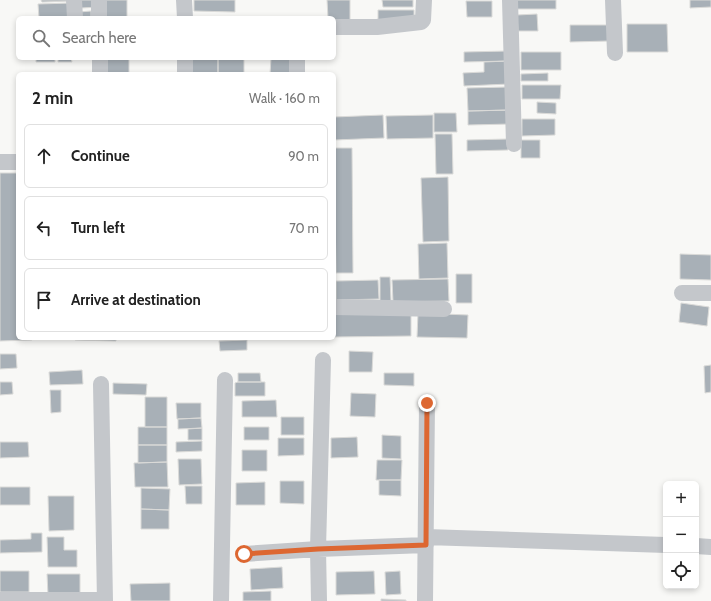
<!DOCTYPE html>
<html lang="en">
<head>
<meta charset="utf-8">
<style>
  body { margin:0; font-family:Cabin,sans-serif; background:#f2f2f2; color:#222 }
  .controls { position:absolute; right:12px; bottom:12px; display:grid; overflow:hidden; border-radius:6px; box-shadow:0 2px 6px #0003 }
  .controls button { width:36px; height:36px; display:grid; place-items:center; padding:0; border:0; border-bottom:1px solid #e0e0e0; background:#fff; color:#222; font:20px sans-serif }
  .stop { position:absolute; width:12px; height:12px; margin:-9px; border:3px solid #dd6731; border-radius:50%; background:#fff }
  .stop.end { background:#dd6731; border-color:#fff; box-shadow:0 1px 4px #0008 }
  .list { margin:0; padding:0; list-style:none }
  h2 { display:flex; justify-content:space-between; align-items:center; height:52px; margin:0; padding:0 16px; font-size:17px }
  h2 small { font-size:13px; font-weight:400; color:#767676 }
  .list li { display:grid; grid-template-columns:26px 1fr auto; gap:12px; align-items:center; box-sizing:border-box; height:64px; margin:0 8px 8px; padding:0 8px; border:1px solid #e0e0e0; border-radius:6px }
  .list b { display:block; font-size:15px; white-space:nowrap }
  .list em { font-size:13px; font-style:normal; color:#767676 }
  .icon { flex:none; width:22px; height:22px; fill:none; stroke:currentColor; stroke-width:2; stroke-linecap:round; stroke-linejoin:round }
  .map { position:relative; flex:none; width:711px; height:601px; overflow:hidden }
  .search { position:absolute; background:#fff; box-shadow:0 2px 6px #0003; left:16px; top:16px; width:320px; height:44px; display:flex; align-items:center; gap:10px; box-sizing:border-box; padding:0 14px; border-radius:6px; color:#767676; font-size:15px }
  .panel { position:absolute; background:#fff; box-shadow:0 2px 6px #0003; left:16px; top:72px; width:320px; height:268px; border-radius:6px }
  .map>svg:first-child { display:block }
</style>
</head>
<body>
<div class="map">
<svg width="711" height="601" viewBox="0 0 711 601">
  <rect width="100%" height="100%" fill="#f8f8f6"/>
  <!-- building -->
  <path fill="#a8b0b7" stroke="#dadad8" d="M41,0h30v1l-29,1z
    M81,0h18v7l-18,1z
    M103,0h24v18h-23z
    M194,0h41v12l-41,-1z
    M327,0h23v20l-16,1v-3h-6z
    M382,0h31v7h-30z
    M516,0h40v9h-40z
    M690,0h21v7l-21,1z
    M466,1h26v16h-25z
    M72,3v15h-33l-1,-14z
    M378,10h36v11h-36z
    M91,11v7h-11l-1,-6z
    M537,14l1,17h-20l-1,-16z
    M627,24h40l1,28h-41z
    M570,25h39v16l-39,1z
    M508,51v10l-44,1v-10z
    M521,52h40v18h-40z
    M36,58h19v4h-19z
    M58,58h13l1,4h-14z
    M103,58h26v16h-25z
    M192,58h26v16h-26z
    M218,58h26v16h-26z
    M271,58h23v16h-24z
    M508,61l1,23 -45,2 -1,-13 21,-1v-10z
    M548,73v8h-27v-7z
    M522,85h39l-1,14h-38z
    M509,87l1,23 -42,1 -1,-23z
    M537,102l19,1v11l-19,-1z
    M510,110l1,14 -43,1v-14z
    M434,113h22l1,19h-23z
    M383,115l1,23 -50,2v-23z
    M433,115v23l-46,1 -1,-23z
    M522,119h33v16l-33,1z
    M435,134h17l1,40h-17z
    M508,139v11l-41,1v-11z
    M521,140h19v18h-19z
    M334,148h18l1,125h-17z
    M0,173h18v165h14v2l-32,1z
    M448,177l1,64 -26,1 -2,-64z
    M447,243l1,35 -29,1 -1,-35z
    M680,254l31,1v25l-31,-1z
    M456,274h16v29h-16z
    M380,277h10l1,24 -11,1z
    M448,279l1,22 -56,1 -1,-22z
    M378,280l1,19 -43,1v-19z
    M681,303l28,4 -2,19 -28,-4z
    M411,313v23l-77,1v-23z
    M418,313l50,2 -1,23 -50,-1z
    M75,338h41v3l-41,-1z
    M247,340v10l-27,1 -1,-10z
    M349,351l24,1 -1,20h-23z
    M0,354h16l1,14 -17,1z
    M711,365v27l-6,1 -1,-27z
    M82,370l1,14 -33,1 -1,-13z
    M238,373h22l1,9h-23z
    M384,373h30v13l-30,-1z
    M0,382h12l1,12 -13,1z
    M238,382h27v14h-30v-13z
    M113,383l34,1 -1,11 -33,-1z
    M50,390h11v22l-10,1z
    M351,393l25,1 -1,23 -25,-1z
    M145,397h22v30h-22z
    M276,400l1,17h-35v-16z
    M176,403h25v15l-24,1z
    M281,417h23v18h-23z
    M201,418l1,10 -24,1v-10z
    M138,427h29v18h-29z
    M244,427h25v13h-25z
    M202,428v12h-14v-11z
    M382,435l19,1v23l-19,-1z
    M357,437l1,20 -27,1v-20z
    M278,438h26v17l-26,1z
    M202,441v10l-26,1v-10z
    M0,442h28l1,15 -29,1z
    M138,445h29v17l-29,1z
    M242,450h25v21h-25z
    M178,459h23l1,25 -23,1z
    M377,460h25l-1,20h-25z
    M167,462l1,25h-33l-1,-24z
    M379,480h22v16l-22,-1z
    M280,481h24v23l-24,-1z
    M265,482v23h-29v-22z
    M185,486h17v18h-16z
    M0,487h30v18h-30z
    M141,488l29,1 -1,21 -28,-1z
    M48,496h26v34l-25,1z
    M141,509l28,1v19h-28z
    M31,533h11v19l-42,1v-13l31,-1z
    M47,537h17v13h13v17h-29z
    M282,567l1,21 -32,2 -1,-21z
    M0,571h29v21h-29z
    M374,571l1,23 -39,1v-23z
    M400,571l1,23 -15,1 -1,-23z
    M47,574h33v21h-32z
    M170,583v18h-39l-1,-17z
    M271,591v10h-28v-9z
    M381,599l25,1v1h-25z"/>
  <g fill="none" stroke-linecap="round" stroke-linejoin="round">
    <!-- minor -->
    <path stroke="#c4c7cb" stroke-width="16" d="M74,0l1,18
      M99,0v18
      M184,0l1,18
      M510,0l4,144
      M613,0l2,53
      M334,27h43l44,-5 2,-2 1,-20
      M100,58v16
      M185,58v16
      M297,74v-16
      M0,162h18
      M682,293h29
      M334,307l110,2
      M101,384l4,217
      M426,537l240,8
      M696,546l15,1
      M244,554l74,-5 108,-4
      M0,600h105
      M221,601l4,-221
      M319,601l-1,-52 5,-189
      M425,601l2,-198"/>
  </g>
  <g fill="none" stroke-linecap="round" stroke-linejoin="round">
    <!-- route -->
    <path stroke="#dd6731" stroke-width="5" d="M244,554l74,-5 108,-4 1,-142"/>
  </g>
</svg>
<div class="controls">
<button>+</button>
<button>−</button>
<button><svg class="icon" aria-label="locate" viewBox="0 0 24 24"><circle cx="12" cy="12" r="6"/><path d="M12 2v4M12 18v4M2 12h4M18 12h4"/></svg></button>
</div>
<div class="stop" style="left:244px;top:554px"></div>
<div class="stop end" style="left:427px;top:403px"></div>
<div class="search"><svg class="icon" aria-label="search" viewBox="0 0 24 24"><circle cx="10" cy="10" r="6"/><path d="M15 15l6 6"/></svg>Search here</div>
<section class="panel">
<h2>2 min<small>Walk · 160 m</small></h2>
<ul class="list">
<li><svg class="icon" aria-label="ahead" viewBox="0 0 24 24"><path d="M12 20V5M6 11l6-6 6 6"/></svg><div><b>Continue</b></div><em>90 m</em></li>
<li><svg class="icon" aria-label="left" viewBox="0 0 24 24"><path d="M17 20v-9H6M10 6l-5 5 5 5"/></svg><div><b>Turn left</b></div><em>70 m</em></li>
<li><svg class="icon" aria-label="arrive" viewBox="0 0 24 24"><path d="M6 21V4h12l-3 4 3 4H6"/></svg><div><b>Arrive at destination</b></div></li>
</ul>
</section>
</div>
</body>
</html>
